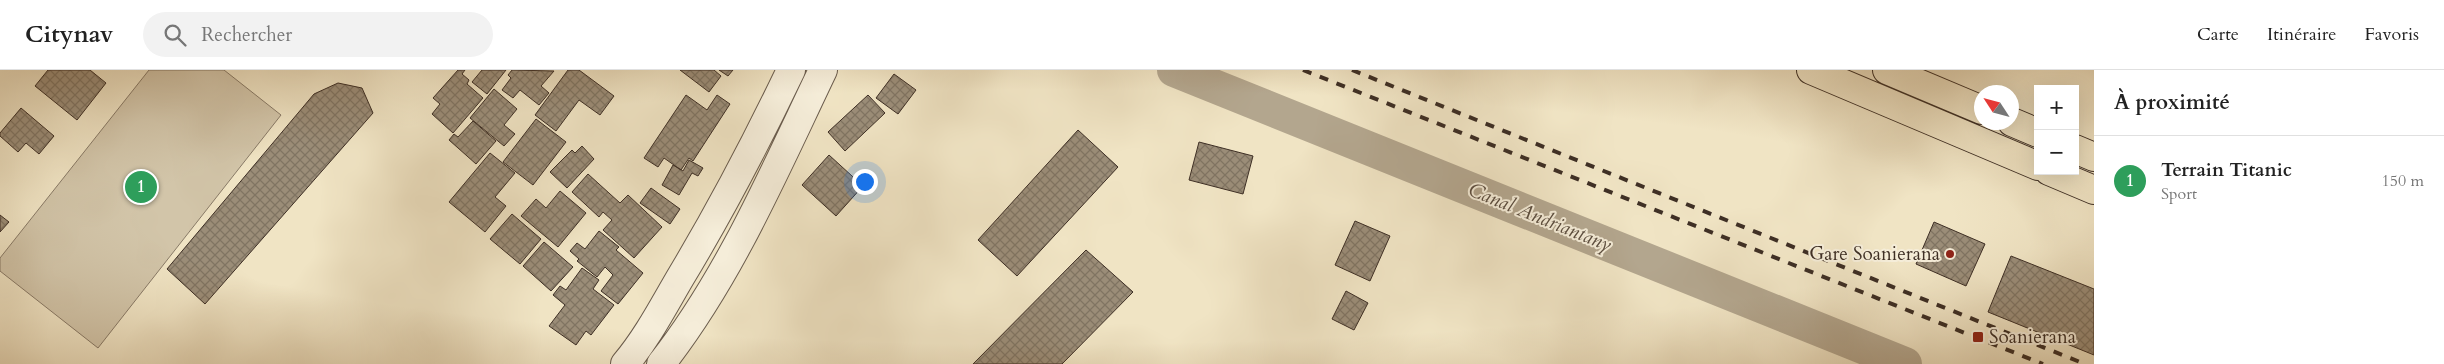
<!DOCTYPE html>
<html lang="fr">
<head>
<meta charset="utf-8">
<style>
  body { margin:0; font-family:Cardo,serif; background:#f2f2f2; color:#222 }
  .controls { position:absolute; right:15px; top:15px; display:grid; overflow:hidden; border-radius:0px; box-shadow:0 5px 20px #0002 }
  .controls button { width:45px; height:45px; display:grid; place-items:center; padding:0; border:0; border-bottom:1px solid #e0e0e0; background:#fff; color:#222; font:25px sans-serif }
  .compass { position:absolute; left:1974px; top:15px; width:45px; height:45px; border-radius:50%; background:#fff; box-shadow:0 5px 20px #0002; rotate:306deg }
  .you { position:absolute; left:864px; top:111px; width:18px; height:18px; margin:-12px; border:4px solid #fff; border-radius:50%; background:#1a73e8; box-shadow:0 0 0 8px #1a73e833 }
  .badge { display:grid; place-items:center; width:32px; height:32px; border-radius:50%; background:#0b8043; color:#fff; font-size:16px; font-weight:700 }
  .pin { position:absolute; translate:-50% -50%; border:2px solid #fff; box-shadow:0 1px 5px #0006 }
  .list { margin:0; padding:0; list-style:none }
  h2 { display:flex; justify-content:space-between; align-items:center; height:65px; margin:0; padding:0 20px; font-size:21px }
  h2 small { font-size:16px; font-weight:400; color:#767676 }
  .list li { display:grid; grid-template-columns:32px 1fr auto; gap:15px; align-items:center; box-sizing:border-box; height:90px; padding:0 20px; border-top:1px solid #e0e0e0 }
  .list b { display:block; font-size:19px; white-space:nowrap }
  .list p { margin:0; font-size:16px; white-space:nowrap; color:#767676 }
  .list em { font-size:16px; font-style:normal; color:#767676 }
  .icon { flex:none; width:28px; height:28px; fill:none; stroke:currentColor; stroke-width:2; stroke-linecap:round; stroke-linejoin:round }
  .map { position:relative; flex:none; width:2094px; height:294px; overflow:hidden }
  header { display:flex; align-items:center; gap:30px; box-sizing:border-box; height:70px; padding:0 25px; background:#fff; border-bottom:1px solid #e0e0e0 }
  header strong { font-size:24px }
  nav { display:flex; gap:28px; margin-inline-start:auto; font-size:18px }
  .search { width:350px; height:45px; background:#f2f2f2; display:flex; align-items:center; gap:12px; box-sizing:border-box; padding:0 18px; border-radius:28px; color:#767676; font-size:19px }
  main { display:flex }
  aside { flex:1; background:#fff }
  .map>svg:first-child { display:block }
</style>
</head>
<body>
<header>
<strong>Citynav</strong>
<div class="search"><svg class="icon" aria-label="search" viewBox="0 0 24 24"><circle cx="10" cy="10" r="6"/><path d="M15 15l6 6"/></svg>Rechercher</div>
<nav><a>Carte</a><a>Itinéraire</a><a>Favoris</a></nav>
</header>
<main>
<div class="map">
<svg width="2094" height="294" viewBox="0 0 2094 294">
  <defs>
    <pattern id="building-cross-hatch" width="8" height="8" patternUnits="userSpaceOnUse" patternTransform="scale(1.25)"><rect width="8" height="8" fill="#9b8d78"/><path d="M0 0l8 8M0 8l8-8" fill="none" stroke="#807462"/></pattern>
  </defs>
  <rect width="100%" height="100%" fill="#f0e4c4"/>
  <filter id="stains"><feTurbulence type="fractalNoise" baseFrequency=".004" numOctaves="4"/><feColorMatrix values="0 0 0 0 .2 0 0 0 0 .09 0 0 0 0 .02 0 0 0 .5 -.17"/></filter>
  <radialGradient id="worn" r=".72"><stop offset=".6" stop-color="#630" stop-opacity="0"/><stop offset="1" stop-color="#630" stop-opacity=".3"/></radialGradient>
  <!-- green -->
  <path fill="#d2c5a9" stroke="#887a67" d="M149,0h75l57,45 -183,233 -98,-77v-13z"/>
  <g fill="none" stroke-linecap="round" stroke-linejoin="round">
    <!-- canal -->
    <path stroke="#b3a68e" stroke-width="34" d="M1174,0l731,294"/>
  </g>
  <!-- building -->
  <path fill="url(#building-cross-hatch)" stroke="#3e2f25" d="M48,0h42l16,13 -29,37 -42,-34z
    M458,0h7l-3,4 7,6 -2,4 16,14 -30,35 -21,-19 8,-10 -7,-6z
    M482,0h24l-19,24 -15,-12z
    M512,0l42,1 -13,15 8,7 -10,12 -19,-15 -7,8 -11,-8 9,-12 -3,-3z
    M568,0h11l35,26 -14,19 -21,-15 -23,31 -21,-16z
    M680,0h34l7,6 -12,16z
    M719,0h14l-5,6z
    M894,4l22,16 -18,24 -22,-16z
    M338,13l24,5 11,25 -168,191 -38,-35 147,-175z
    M494,19l23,20 -13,16 11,9 -11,12 -34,-28z
    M686,25l21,15 10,-15 13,9 -37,57 -4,-3 -8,12 -17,-12 -6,9 -14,-9z
    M868,25l17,18 -40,38 -17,-19z
    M21,38l33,28 -15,18 -13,-11 -8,9 -18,-16v-3z
    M536,49l30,23 -33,43 -30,-23z
    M473,51l23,20 -20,23 -27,-24 5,-6 4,3z
    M1078,60l40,37 -101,109 -39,-36z
    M1199,72l54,14 -10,38 -54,-14z
    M582,76l12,13 -27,29 -17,-16 22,-22 3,3z
    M490,83l25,20 -20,24 11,9 -21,26 -36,-30z
    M829,85l34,31 -27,30 -34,-31z
    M689,90l14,8 -5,8 -6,-3 -13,22 -17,-10 11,-20 10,6z
    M588,104l32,29 8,-8 34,32 -28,31 -31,-28 9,-10 -9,-8 -4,5 -27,-25z
    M651,118l29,21 -10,15 -30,-21z
    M560,121l26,22 -28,34 -37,-31 15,-17 10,9z
    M512,144l29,25 -21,25 -30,-25z
    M0,145l9,7 -9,10z
    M1355,151l35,15 -20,45 -35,-16z
    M1934,152l51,22 -19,42 -50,-22z
    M599,161l20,16 -3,3 27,23 -25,31 -17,-13 12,-16 -8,-8 -8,10 -20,-16 2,-2 -9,-8 7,-8 8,6z
    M544,172l29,25 -22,24 -28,-25z
    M1086,180l47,42 -71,72h-89z
    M2011,186l83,33v66l-106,-43z
    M582,198l17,12 -6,9 21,16 -23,30 -5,-4 -10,14 -27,-19 16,-21 -12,-10 7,-9 6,4z
    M1346,221l22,12 -14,27 -22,-11z"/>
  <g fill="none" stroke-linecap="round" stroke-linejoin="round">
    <!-- tertiary casing -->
    <g stroke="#6a5c4d" stroke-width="30">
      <path id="tertiary" d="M625,294c22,-26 38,-57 55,-86 41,-68 77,-137 111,-208
        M661,294c69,-88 114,-194 162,-294"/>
    </g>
    <!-- primary casing -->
    <g stroke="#3e2f25" stroke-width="30">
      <path id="primary" d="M1811,0l227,96
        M1887,0l95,40
        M2012,52l26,11
        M2075,79l19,8
        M2049,101l45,19"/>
    </g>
    <!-- tertiary -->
    <use href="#tertiary" stroke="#f5edd9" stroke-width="28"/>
    <!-- primary -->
    <use href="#primary" stroke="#f0e4c4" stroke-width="28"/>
    <!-- rail -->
    <path stroke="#3e2f25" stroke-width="4" stroke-dasharray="9 9" stroke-linecap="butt" d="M1303,0l740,294
      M1352,0l733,294"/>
  </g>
  <!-- markers -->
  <g fill="#8f2418" stroke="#f5edd9" stroke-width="2">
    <circle cx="1950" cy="184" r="5"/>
    <rect x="1972" y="261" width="12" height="12" rx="2.5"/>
  </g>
  <g text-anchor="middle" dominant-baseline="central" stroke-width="4" stroke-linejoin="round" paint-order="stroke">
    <!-- poi labels -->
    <g font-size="19" fill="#3e2f25" stroke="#f5edd9" text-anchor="end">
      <text x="1940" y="184">Gare Soanierana</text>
      <text x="1989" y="267" text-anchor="start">Soanierana</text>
    </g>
    <!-- water labels -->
    <g font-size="20" font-style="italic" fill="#5b4d3f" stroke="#f5edd9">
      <text transform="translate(1540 147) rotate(22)">Canal Andriantany</text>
    </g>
  </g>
  <rect width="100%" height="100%" filter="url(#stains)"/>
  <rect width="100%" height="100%" fill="url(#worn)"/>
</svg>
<div class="controls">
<button>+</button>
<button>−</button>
</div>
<svg class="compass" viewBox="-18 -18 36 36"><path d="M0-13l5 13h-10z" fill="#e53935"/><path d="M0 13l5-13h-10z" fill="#767676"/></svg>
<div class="you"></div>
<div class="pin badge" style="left:141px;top:117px;background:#2e9e5b">1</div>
</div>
<aside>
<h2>À proximité<small></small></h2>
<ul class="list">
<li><span class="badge" style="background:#2e9e5b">1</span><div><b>Terrain Titanic</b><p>Sport</p></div><em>150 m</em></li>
</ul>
</aside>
</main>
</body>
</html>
